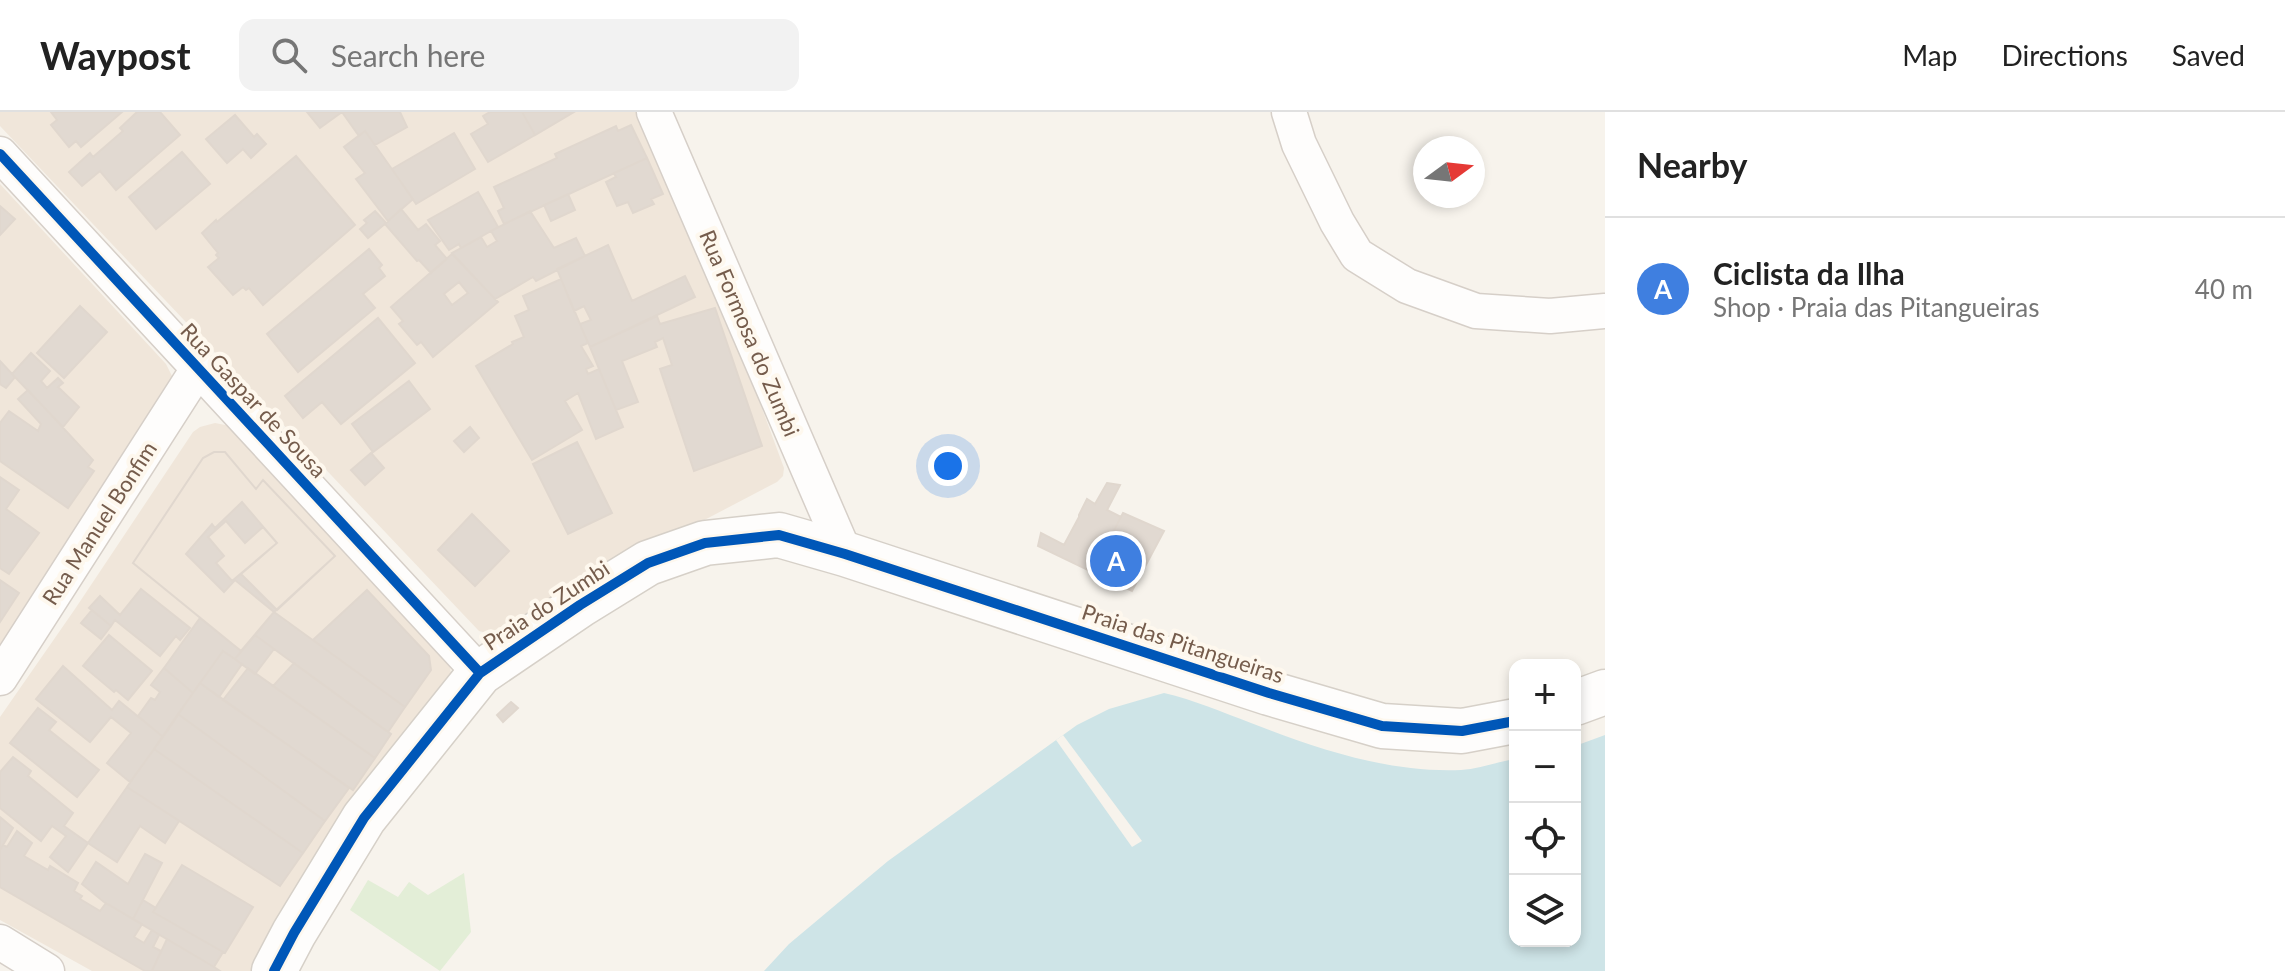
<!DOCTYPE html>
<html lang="en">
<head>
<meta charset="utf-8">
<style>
  body { margin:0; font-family:Lato,sans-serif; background:#f2f2f2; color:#222 }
  .controls { position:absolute; right:24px; bottom:24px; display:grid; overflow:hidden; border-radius:16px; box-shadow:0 4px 12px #0003 }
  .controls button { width:72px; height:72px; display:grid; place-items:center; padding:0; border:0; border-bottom:2px solid #e0e0e0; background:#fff; color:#222; font:40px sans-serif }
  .compass { position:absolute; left:1413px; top:24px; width:72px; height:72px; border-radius:50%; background:#fff; box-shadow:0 4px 12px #0003; rotate:75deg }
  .you { position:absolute; left:948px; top:354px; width:28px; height:28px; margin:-20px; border:6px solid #fff; border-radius:50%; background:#1a73e8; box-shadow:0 0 0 12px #1a73e833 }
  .badge { display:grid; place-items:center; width:52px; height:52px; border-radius:50%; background:#2563eb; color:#fff; font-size:26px; font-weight:700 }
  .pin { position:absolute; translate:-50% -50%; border:4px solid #fff; box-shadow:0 2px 8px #0006 }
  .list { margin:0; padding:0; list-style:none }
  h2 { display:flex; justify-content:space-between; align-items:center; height:104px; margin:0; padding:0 32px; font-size:34px }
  h2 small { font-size:26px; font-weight:400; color:#767676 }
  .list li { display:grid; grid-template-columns:52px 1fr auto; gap:24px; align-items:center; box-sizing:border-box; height:144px; padding:0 32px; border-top:2px solid #e0e0e0 }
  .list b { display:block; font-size:30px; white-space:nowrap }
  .list p { margin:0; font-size:26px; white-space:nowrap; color:#767676 }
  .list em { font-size:26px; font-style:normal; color:#767676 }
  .icon { flex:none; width:44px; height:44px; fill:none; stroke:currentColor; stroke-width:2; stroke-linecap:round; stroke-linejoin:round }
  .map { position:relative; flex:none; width:1605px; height:859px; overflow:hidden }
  header { display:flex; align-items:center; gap:48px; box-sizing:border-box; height:112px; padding:0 40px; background:#fff; border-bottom:2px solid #e0e0e0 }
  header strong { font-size:38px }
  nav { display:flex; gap:44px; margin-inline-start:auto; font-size:28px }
  .search { width:560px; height:72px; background:#f2f2f2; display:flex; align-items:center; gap:20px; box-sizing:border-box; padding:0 28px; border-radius:16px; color:#767676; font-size:30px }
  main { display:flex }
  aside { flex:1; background:#fff }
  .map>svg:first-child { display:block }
</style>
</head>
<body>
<header>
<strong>Waypost</strong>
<div class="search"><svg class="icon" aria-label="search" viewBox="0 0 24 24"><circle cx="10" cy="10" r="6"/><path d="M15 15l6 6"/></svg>Search here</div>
<nav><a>Map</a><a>Directions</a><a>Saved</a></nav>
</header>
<main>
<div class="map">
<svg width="1605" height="859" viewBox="0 0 1605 859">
  <rect width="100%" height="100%" fill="#f7f3ec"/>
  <!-- residential -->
  <path fill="#f0e6da" d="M0,0h636l80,172 68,184 -1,8 -6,6 -174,91 -101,60 -9,2 -14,-4 -479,-505z
    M0,72l166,180 10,20 -176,263z
    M215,311l15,3 220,232 1,23 -194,290h-165l-92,-51v-203l75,-108 118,-177 7,-5z"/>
  <!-- green -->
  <path fill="#e3eed7" d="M464,761l7,59 -31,39 -90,-61 18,-30 30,17 11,-15 19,13z"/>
  <!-- water -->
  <path fill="#cee4e7" d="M1164,581c30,7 58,19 87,30 67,26 137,50 210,47 17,-1 36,-8 54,-11v182h60v-195l30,-11v236h-841l25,-27 99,-83 189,-136 32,-16z"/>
  <!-- pier -->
  <path fill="#f7f3ec" d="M1063,623l79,106 -10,6 -76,-107z"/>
  <!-- building -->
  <path fill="#e1d9d1" stroke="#e0d7ce" stroke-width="2" fill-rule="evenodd" d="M122,0l-41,35 -5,-6 -7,6 -18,-22 6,-5 -6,-8z
    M137,0h23l20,23 -64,55 -16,-19 -18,15 -13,-14 21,-19 3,4 30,-26 -3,-3z
    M307,0h35l-22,16z
    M342,0h58l7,15 -32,18 -10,-14 -6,5z
    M490,0h32l13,23 -47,27 -17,-28 17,-10 -5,-8z
    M522,0h52l-39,23z
    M235,3l19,22 3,-3 9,10 -15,14 -8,-9 -16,14 -21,-24z
    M631,13l16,33 -143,66 -6,-13 6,-3 -10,-21 63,-29 -2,-4 61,-28 2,5z
    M365,19l48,68 -25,22 -32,-42 9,-6 -21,-26z
    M454,21l21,36 -59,35 -24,-35z
    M182,40l28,32 -54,45 -27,-32z
    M296,44l59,69 -92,80 -14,-17 -3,2 -3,-3 -10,8 -25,-28 11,-9 -3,-3 2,-2 -16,-20 14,-13 1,2z
    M647,46l16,36 -12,5 3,5 -21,9 -5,-11 -11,4 -11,-24 10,-5 -2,-4z
    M478,80l20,35 -37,21 -2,-4 -10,6 -21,-30z
    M568,82l7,16 -24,11 -7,-16z
    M0,94l15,13 -15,16z
    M401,97l17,21 8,-6 14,17 -5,4 12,14 -16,14 -12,-13 -2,1 -32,-37z
    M375,99l11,12 -18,15 -8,-9 7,-6 -3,-3z
    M530,99l24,37 22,-10 9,18 -49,25 -3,-4 -38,22 -43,-46 29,-16 6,10 10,-6 -6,-10z
    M608,133l24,56 53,-25 10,21 -105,50 -10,-23 11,-4 -7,-14 -10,5 -17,-42z
    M369,137l13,16 -3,3 6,8 -22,18 12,14 -77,64 -31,-38z
    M452,142l46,48 -65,55 -12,-15 -4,3 -18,-21 4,-3 -12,-14zM459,170l9,11 -16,12 -8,-11z
    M561,167l27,64 -7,3 12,20 -7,3 2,5 11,-5 24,58 -27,12 -18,-46 -13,8 17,29 -50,30 -56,-94 37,-22 -1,-2 12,-5 -9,-21 14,-6 -6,-14z
    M80,194l27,26 -43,46 -27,-25z
    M715,196l47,138 -68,25 -34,-102 12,-4 -9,-27 -8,4 2,5 -35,14 16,41 -22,8 -26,-63 67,-31 3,8z
    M378,206l37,45 -74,61 -19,-22 -19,16 -18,-22z
    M31,241l19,18 -9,10 6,7 11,-10 5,5 -5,4 21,20 -16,20 -51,-53z
    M0,249l15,16 -9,11 -6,-4z
    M409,269l21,28 -57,43 -21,-28z
    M28,278l65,70 -5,7 6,4 -26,37 -68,-47v-38l9,-12 29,20 3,-7 -23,-25z
    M470,315l9,11 -15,14 -10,-11z
    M577,330l35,71 -44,21 -35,-70z
    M214,340h11l31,37 7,-9 72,76 -61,56 -33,39 -108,-88 70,-105zM226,409l19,22 18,-16 14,16 -45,38 -16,-18 8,-7 -16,-19z
    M214,340h11l31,37 7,-9 72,76 -58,54 -36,-36 36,-31 -35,-41 -27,26 -3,-4 -26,30 38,38 11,-12 39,32 -33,39 -108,-88 70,-105z
    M371,341l13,15 -19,17 -14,-15z
    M0,365l19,13 -13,19 33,24 -30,41 -9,-6z
    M1107,371l13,2 -13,25 14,7 -29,55 -54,-26 3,-13 23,12 15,-28v-2l8,-16 8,5z
    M1123,401l41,18 -32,60 -40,-19z
    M472,402l37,37 -34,35 -37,-36z
    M0,468l19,13 -19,29z
    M141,477l49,39 -10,12 -4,-4 -16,20 -45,-36 -4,6 -22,-18 11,-12 20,19z
    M367,478l62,66 2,14 -26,37 -92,-67z
    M92,498l19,16 -10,13 -20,-16z
    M274,500l131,95 -17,25 -133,-97z
    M200,506l41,33 -6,8 -12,-8 -30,42 -29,-25z
    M109,523l43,36 -24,29 -12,-10 -2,2 -31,-26z
    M255,523l19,14 -19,25 -20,-15z
    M223,539l19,13 -23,33 -19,-14z
    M294,551l97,71 -16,24 -102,-72z
    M63,554l49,44 7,-9 44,36 -33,45 -23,-19 24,-30 -20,-16 -21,25 -54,-43z
    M164,556l29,25 -30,44 -25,-21 13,-18 4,2 5,-8 -9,-7z
    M248,556l127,90 -22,32 -130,-90z
    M200,571l149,105 -24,33 -147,-107z
    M511,590l7,6 -15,14 -6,-7z
    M38,596l18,14 -7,8 50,40 -22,27 -67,-54z
    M178,602l147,107 -22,32 -149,-104z
    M154,637l149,104 -23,33 -153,-99z
    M13,645l18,14 -3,5 45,37 -9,13 24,17 -20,29 -18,-15 16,-21 -14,-10 -11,15 -41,-33v-36z
    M127,675l52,34 -14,22 -25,-17 -23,36 -29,-19z
    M0,705l13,11 -13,22z
    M17,719l15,12 -8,13 24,14 2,-4 28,17 -4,8 8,5 -2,3 20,12 6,-8 36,21 -8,13 10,6 8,-13 7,5 -6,12 8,4 -9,20h-7l-145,-84v-37l3,-5 4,2z
    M145,742l17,9 -29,56 -29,-17 -22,-18 14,-22 32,22z
    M182,753l71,42 -28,46 -72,-41z
    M143,788l13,8 -3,4 70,40 -9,15 -81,-48z
    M167,827l47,28 6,4h-68z"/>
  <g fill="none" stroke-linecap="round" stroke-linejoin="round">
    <!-- street casing -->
    <g stroke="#d6cfc8" stroke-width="37">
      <path id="street" d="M654,0l191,442
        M1289,0l10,32 38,78 20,33 50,31 69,25 74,5 55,-5
        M0,42l480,519
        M0,566l198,-309
        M0,830l47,29"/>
    </g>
    <!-- secondary casing -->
    <g stroke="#d6d0c8" stroke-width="47">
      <path id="secondary" d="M1575,591l30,-11
        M274,859l20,-38 70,-115 116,-145 100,-68 68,-42 57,-20 74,-8 66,19 424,139 113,33 80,5 53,-10"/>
    </g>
    <!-- street -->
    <use href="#street" stroke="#fefdfc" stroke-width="34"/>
    <!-- secondary -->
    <use href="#secondary" stroke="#fefdfc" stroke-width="44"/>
    <!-- cycleway casing -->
    <g stroke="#fef8ee" stroke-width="15">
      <path id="cycleway" d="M0,42l480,519
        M274,859l20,-38 70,-115 116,-145 100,-68 68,-42 57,-20 74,-8 66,19 424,139 113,33 80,5 53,-10"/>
    </g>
    <!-- cycleway -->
    <use href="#cycleway" stroke="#0057b8" stroke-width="10"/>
  </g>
  <g text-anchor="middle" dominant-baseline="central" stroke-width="8" stroke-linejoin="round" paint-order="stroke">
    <!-- street labels -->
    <g font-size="22" fill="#755c4c" stroke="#fef8ee">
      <text transform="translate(750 221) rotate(67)">Rua Formosa do Zumbi</text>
      <text transform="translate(254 288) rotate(47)">Rua Gaspar de Sousa</text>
      <text transform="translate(99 411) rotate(-57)">Rua Manuel Bonfim</text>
      <text transform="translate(546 493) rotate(-33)">Praia do Zumbi</text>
      <text transform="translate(1183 531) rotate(18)">Praia das Pitangueiras</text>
    </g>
  </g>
</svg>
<div class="controls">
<button>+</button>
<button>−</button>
<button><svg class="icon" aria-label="locate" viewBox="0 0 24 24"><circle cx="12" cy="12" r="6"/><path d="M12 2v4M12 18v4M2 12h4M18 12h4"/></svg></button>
<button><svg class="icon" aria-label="layers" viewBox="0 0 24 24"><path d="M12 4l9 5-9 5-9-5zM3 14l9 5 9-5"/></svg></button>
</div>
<svg class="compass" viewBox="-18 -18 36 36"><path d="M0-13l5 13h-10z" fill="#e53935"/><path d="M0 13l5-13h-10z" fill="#767676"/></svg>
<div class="you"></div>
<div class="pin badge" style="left:1116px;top:449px;background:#3f7fe0">A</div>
</div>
<aside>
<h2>Nearby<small></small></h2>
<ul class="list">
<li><span class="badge" style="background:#3f7fe0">A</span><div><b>Ciclista da Ilha</b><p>Shop · Praia das Pitangueiras</p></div><em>40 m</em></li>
</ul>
</aside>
</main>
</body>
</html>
